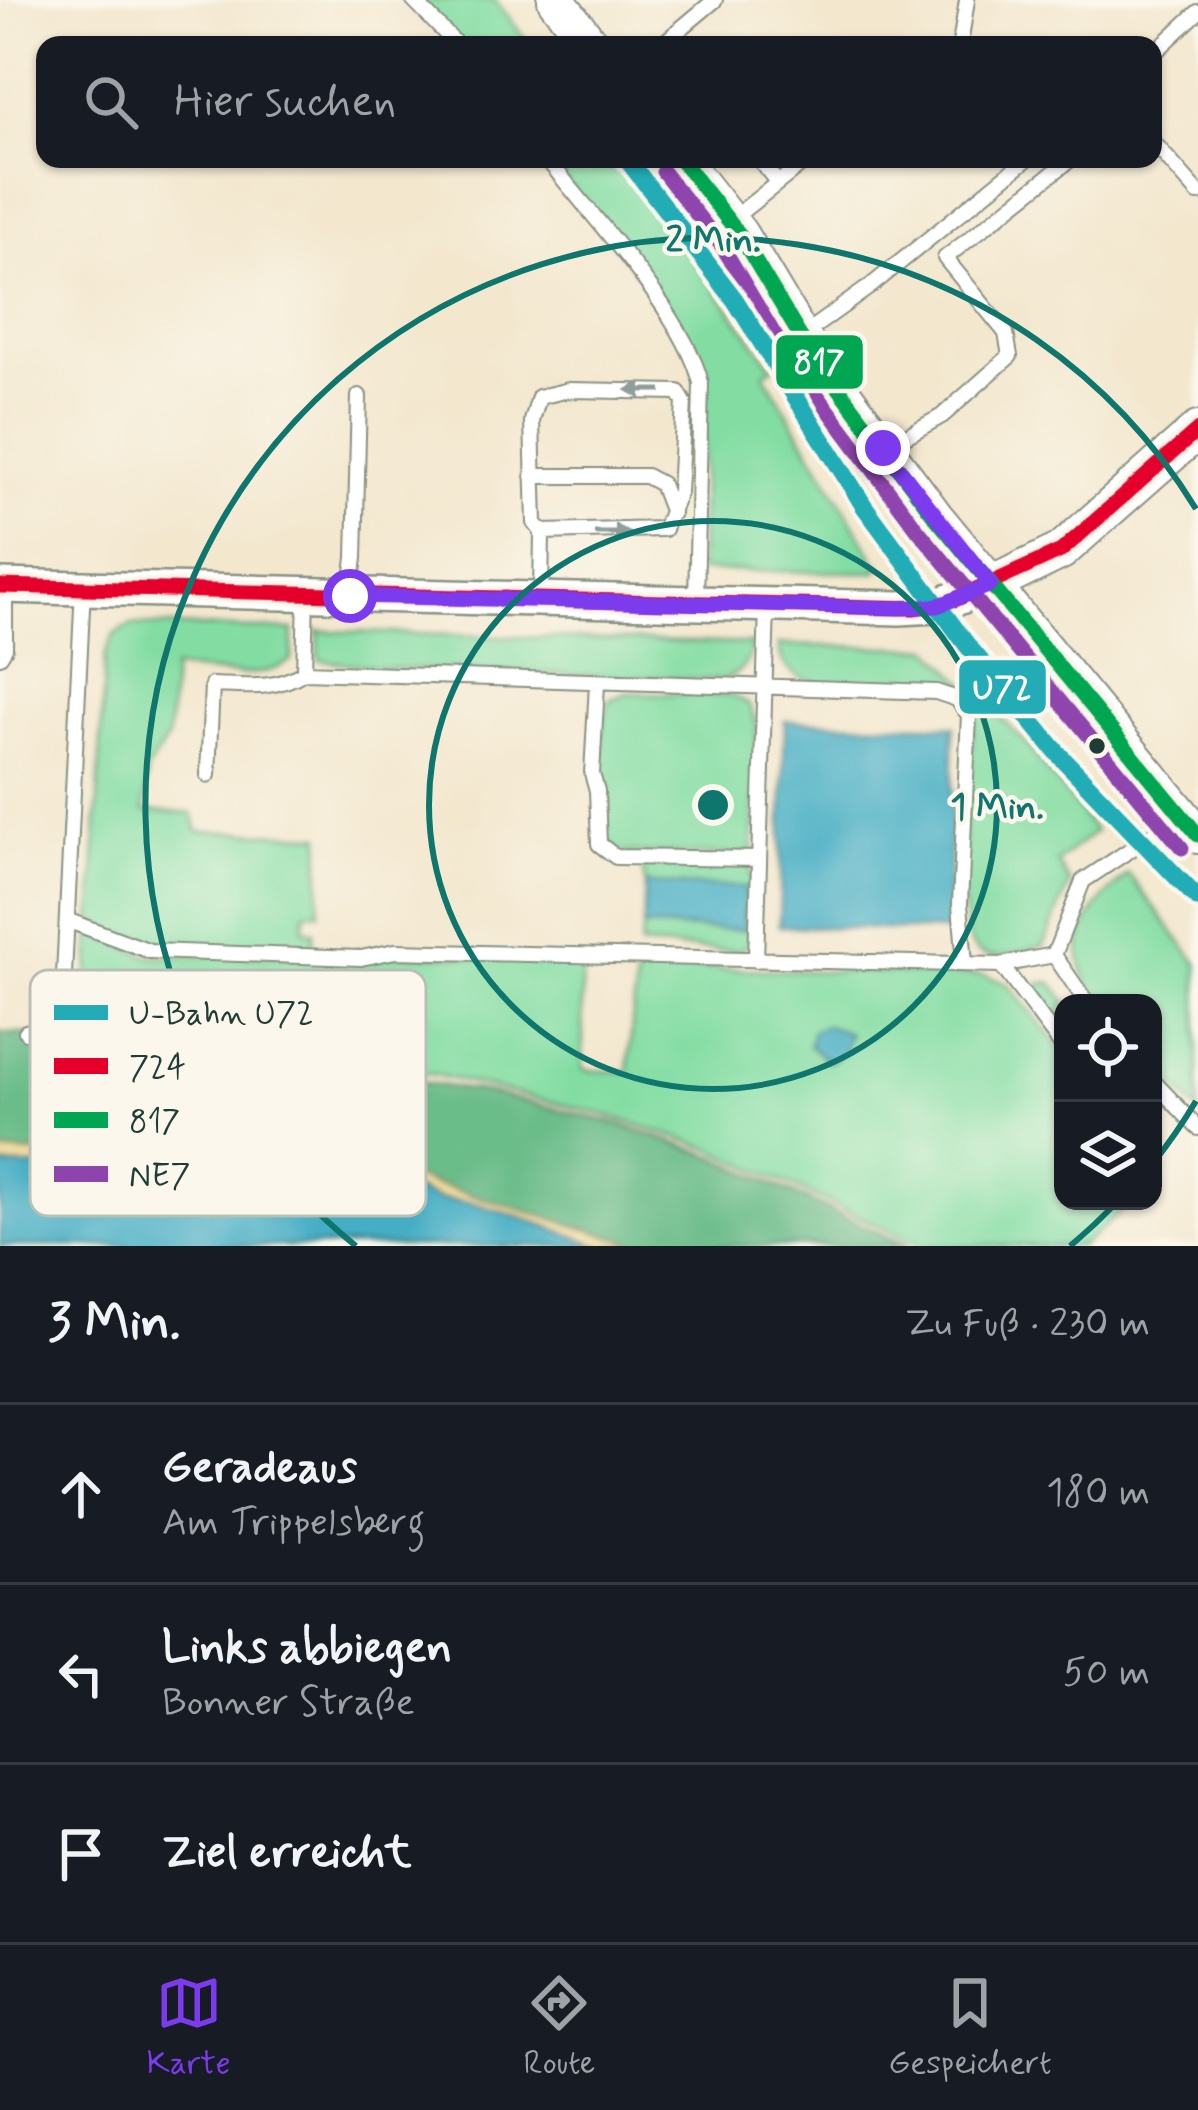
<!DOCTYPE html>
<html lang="de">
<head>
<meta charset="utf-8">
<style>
  body { margin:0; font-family:Mynerve,sans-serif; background:#20242c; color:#f1f3f6 }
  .controls { position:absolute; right:36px; bottom:36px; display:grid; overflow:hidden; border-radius:24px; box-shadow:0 3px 9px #0004 }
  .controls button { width:108px; height:108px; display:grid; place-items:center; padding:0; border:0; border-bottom:3px solid #363941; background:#171b24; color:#f1f3f6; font:60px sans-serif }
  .stop { position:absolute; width:36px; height:36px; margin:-27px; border:9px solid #7c3aed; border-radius:50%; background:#fff }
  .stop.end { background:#7c3aed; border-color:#fff; box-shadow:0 3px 12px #0008 }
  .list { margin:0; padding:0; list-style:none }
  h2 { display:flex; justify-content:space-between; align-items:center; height:156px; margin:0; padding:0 48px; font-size:51px }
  h2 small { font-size:39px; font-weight:400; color:#9ea1a6 }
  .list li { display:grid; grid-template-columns:78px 1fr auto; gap:36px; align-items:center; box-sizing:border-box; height:180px; padding:0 48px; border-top:3px solid #363941 }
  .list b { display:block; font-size:45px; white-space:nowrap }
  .list p { margin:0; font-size:39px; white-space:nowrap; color:#9ea1a6 }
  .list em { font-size:39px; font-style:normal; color:#9ea1a6 }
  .icon { flex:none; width:66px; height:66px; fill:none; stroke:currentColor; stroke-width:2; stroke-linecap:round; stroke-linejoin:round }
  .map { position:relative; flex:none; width:1198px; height:1246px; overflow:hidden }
  .search { position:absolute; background:#171b24; box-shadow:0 3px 9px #0004; left:36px; right:36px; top:36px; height:132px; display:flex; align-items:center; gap:30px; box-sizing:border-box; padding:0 42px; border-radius:24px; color:#9ea1a6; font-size:45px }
  .sheet { height:696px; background:#171b24 }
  nav { display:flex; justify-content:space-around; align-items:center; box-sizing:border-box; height:168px; border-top:3px solid #363941; background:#171b24; font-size:33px; color:#9ea1a6 }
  nav a { display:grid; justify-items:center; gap:6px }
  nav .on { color:#7c3aed }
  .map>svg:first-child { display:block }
</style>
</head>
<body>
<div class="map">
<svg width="1198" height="1246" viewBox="0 0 1198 1246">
  <rect width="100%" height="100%" fill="#fbf7ec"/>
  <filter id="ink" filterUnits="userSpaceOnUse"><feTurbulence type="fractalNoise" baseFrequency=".00833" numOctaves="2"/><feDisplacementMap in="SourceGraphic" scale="24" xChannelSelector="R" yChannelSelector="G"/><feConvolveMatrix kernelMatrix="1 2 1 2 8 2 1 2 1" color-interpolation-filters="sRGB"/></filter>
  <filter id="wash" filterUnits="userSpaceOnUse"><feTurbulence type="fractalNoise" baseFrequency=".004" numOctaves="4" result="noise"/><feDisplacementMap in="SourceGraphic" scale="48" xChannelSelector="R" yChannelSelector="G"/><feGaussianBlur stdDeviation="2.7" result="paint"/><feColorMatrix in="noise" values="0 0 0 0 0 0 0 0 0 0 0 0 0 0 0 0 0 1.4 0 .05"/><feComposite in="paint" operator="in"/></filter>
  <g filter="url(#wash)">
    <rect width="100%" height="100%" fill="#f3e7ce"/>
    <!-- green -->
    <path fill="#83dda3" stroke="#518d6c" stroke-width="3" d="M414,0h81l35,45h-68z
      M550,159h69l154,208 -9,6 116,195 -4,4 -176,-1 4,-190 -8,-31z
      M132,625l161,5 -1,29c-28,25 -85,12 -119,10l-5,69 -21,31 -3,42 48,2 6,18 123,4 -2,77h-14l-1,18 10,1 -1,12 -8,6 -153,-2 -60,-24 13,-269 9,-20z
      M318,631l433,13c0,21 -14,32 -32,36l-330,-12 -70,-8z
      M779,645l151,3 95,94 70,90 -38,30 13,21 -26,63c-20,4 -58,21 -72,-1 -20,-32 -1,-194 4,-237 -9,-10 -15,-21 -28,-25 -15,-4 -32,2 -48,3 -35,2 -122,8 -121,-41z
      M627,693l105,3 17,9 8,19 -4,131 -134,-2 -18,-18 2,-111 6,-24z
      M641,859l110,3 -1,78 -10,11 -100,-5 3,-19 101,3 2,-42 -101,-4z
      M1128,874l70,90v148l-45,-49v-60h-51c-44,-52 -16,-91 26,-129z
      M91,933l57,23 252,-2 182,6 1,110 45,2 8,-96 11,-9 337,8 24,9 55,67v150h61l5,5 -48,40h-158l-214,-98 -99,-32 -170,-40 -300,-46 -54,-4z
      M1051,982l17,21h-5v30l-27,-36 3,-13z"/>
    <!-- forest -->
    <path fill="#6abc89" stroke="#447c5e" stroke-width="3" d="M0,1033l160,8 329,52 130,31 89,30 200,92h-264l-233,-69 -183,-19 -228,-6z"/>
    <!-- sand -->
    <path fill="#eeda9e" stroke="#868c69" stroke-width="3" d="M0,1152l228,6 183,19 233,69h-43l-69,-25 -59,-18 -35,-4 -36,-14h-56l-72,-18 -110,-5 -67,5 -97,-1z"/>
    <!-- water -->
    <path fill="#45adc4" stroke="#32757c" stroke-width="3" d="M785,721l169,5 -6,205 -169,-5z
      M645,884l101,3 -2,43 -101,-3z
      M826,1025l23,8 -5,20 -15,9 -20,-16 4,-15z
      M164,1162l109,5 73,18h56l36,14 35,4 59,18 69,25h-601v-80l97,1z"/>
  </g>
  <g filter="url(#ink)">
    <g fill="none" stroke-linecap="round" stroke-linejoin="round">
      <!-- service casing -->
      <g stroke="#899281" stroke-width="18">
        <path id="service" d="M413,0l44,45
          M669,45l-3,-4 49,-41
          M960,45l7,-45
          M1153,54l45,-42
          M1153,142l45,51
          M547,159c46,59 137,154 154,224l-5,217
          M759,159l18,23
          M732,219l76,-60
          M804,334l68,-49 155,-126
          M888,446l54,-30 68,-60 -4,-23 -61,-75 126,-99
          M533,476h113l15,8 11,29
          M350,595l5,-37 4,-162
          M541,596l1,-64 -7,-9 -3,-102 7,-24 30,-7 109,2 6,10 -5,90 -15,37 -122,3
          M0,656l5,-8v-62
          M304,672l2,-78
          M597,684l-5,90 5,17 2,53 17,13 143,2
          M208,775l4,-90c33,1 63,6 92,-13l632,20 21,7 12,16 -9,189 5,60
          M69,921l81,30 211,7 34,-7 606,14 53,-10
          M756,960l11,-353
          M1001,965l62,82
          M1087,1003l-33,-48 29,-74 95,-63
          M26,1032l25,-4 11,-12 21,-428
          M1153,1081l45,47"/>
      </g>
      <!-- tertiary casing -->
      <g stroke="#899281" stroke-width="38">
        <path id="tertiary" d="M0,586l899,22 38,-2 54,-21"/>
      </g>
      <!-- secondary casing -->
      <g stroke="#899281" stroke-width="40">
        <path id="secondary" d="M556,0l35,45
          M680,159l59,75 61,102 135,181 263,318
          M991,585l70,-34 137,-121"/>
      </g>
      <!-- service -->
      <use href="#service" stroke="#fff" stroke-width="14"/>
      <!-- tertiary -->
      <use href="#tertiary" stroke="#fff" stroke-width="33"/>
      <!-- secondary -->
      <use href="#secondary" stroke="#fff" stroke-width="36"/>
      <!-- bus-1 casing -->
      <g stroke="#fbf7ec" stroke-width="24">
        <path id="bus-1" d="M0,586l913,22 37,-6 111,-51 137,-121"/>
      </g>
      <!-- bus-2 casing -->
      <g stroke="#fbf7ec" stroke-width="24">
        <path id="bus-2" d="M680,159l59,75 61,102 135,181 263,318"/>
      </g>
      <!-- bus-3 casing -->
      <g stroke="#fbf7ec" stroke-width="24">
        <path id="bus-3" d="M663,172l59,74 61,103 135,181 264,318"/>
      </g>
      <!-- bus-1 -->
      <use href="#bus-1" stroke="#e4002b" stroke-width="15"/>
      <!-- bus-2 -->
      <use href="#bus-2" stroke="#00a651" stroke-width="15"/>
      <!-- bus-3 -->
      <use href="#bus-3" stroke="#8e44ad" stroke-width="15"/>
      <!-- metro-1 casing -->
      <g stroke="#fbf7ec" stroke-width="27">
        <path id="metro-1" d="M627,159l108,141 129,206 103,139 95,113 136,141"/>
      </g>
      <!-- metro-1 -->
      <use href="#metro-1" stroke="#24acb6" stroke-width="18"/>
    </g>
    <!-- one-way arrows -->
    <defs><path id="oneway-solid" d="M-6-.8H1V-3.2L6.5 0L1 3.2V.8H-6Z" transform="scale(3)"/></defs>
    <g fill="#8f9e9a">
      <use href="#oneway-solid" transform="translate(644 390) rotate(180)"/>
      <use href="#oneway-solid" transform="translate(612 533)"/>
    </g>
  </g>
  <g fill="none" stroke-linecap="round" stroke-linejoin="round" filter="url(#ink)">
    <!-- route -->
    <path stroke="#7c3aed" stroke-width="15" d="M350,596l549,12 38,-2 54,-21 -108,-137"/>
  </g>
  <!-- distance rings -->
  <g fill="none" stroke="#0f766e" stroke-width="6">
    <circle cx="713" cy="805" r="284"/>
    <path d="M1196 1101A567 567 0 0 1 1154 1162M1117 1202A567 567 0 0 1 1070 1246M356 1246A567 567 0 1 1 1196 509"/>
  </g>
  <!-- markers -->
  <circle fill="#1f3d34" stroke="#fbf7ec" stroke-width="4.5" cx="1097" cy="746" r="10"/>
  <!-- legend -->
  <rect x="30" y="970" width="396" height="246" rx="18" fill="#fbf7ec" stroke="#b9bfb5" stroke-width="3"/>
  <rect x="54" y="1005" width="54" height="15" fill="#24acb6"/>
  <rect x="54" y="1058" width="54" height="16" fill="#e4002b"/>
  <rect x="54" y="1112" width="54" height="16" fill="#00a651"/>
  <rect x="54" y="1166" width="54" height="16" fill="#8e44ad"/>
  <g font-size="33" fill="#1f3d34">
    <text x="129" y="1024">U-Bahn U72</text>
    <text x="129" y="1078">724</text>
    <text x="129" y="1132">817</text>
    <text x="129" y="1186">NE7</text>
  </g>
  <circle cx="713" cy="805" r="18" fill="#0f766e" stroke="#fbf7ec" stroke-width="6"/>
  <g font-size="36" text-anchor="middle" font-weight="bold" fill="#0f766e" stroke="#fbf7ec" stroke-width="9" stroke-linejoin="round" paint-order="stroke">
    <text x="713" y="251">2 Min.</text>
    <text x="997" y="818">1 Min.</text>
  </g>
  <g stroke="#fbf7ec" stroke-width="4.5">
    <rect x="774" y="333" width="91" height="58" rx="12" fill="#00a651"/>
    <rect x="957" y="658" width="91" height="58" rx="12" fill="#24acb6"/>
  </g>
  <g font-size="33" text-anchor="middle" font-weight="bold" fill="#fff">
    <text x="819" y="373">817</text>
    <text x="1002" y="699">U72</text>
  </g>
</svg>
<div class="controls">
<button><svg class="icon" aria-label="locate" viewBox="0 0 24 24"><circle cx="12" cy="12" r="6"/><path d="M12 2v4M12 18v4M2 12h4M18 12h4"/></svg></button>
<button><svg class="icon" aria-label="layers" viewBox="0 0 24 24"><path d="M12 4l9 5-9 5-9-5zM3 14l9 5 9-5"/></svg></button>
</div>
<div class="stop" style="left:350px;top:596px"></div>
<div class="stop end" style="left:883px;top:448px"></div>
<div class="search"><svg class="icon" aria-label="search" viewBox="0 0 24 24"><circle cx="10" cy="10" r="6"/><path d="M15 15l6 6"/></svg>Hier suchen</div>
</div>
<section class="sheet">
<h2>3 Min.<small>Zu Fuß · 230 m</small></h2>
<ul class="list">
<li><svg class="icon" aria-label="ahead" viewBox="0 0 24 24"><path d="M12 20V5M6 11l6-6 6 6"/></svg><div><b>Geradeaus</b><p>Am Trippelsberg</p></div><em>180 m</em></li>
<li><svg class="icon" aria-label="left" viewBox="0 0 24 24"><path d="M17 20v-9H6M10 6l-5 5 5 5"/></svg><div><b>Links abbiegen</b><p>Bonner Straße</p></div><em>50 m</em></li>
<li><svg class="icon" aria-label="arrive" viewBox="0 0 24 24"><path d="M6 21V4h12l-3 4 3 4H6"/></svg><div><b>Ziel erreicht</b></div></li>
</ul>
</section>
<nav>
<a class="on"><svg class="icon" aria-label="map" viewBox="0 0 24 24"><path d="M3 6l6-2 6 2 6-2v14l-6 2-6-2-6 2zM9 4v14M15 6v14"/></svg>Karte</a>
<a><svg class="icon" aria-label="directions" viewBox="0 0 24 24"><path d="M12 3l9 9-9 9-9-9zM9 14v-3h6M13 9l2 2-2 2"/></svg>Route</a>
<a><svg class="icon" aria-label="saved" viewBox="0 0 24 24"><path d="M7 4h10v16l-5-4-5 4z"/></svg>Gespeichert</a>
</nav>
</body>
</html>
